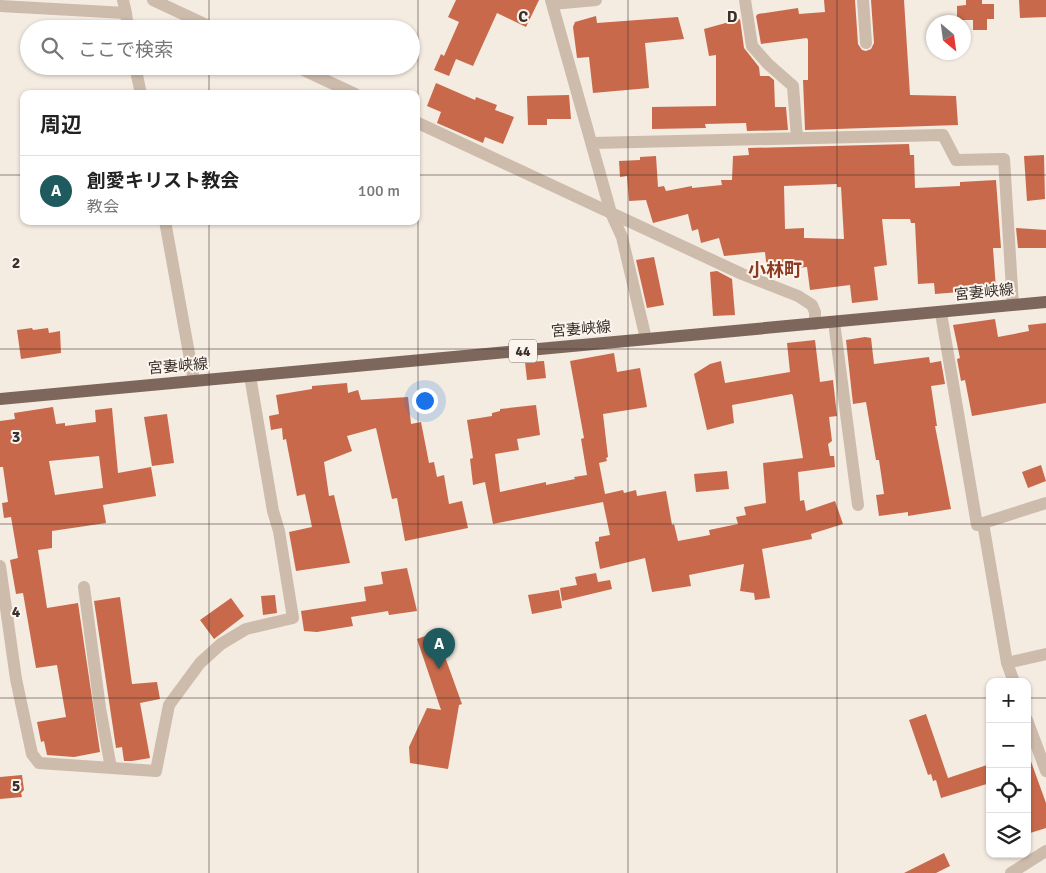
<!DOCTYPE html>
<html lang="ja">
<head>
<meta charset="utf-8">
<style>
  body { margin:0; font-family:Signika,"Noto Sans JP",sans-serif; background:#f6f6f6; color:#222 }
  .controls { position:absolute; right:15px; bottom:15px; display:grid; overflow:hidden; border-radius:10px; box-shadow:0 1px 4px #0004 }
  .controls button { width:45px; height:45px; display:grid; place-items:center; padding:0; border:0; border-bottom:1px solid #e0e0e0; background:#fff; color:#222; font:25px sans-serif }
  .compass { position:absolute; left:926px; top:15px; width:45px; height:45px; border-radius:50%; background:#fff; box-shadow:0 1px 4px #0004; rotate:151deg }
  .you { position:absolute; left:424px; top:400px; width:18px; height:18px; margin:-12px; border:4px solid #fff; border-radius:50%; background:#1a73e8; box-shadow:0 0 0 8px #1a73e833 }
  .badge { display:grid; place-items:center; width:32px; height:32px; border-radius:50%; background:#1f5a5e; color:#fff; font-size:16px; font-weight:700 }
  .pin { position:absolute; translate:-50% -41px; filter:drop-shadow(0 1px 2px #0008) }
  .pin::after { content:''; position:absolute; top:26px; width:18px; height:15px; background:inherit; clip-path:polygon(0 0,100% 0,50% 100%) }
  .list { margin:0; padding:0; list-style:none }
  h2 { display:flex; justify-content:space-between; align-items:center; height:65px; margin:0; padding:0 20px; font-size:21px }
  h2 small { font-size:16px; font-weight:400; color:#767676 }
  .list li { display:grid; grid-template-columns:32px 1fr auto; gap:15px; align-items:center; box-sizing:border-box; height:70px; padding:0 20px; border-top:1px solid #e0e0e0 }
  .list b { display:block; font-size:19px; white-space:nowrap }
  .list p { margin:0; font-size:16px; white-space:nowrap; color:#767676 }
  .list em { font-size:16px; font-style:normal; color:#767676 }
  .icon { flex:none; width:28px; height:28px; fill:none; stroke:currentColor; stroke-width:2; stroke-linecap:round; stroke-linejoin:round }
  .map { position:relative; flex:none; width:1046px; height:873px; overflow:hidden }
  .search { position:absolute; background:#fff; box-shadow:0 1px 4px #0004; left:20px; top:20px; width:400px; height:55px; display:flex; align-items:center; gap:12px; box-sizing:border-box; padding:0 18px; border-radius:28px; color:#767676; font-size:19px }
  .panel { position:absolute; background:#fff; box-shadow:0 1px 4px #0004; left:20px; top:90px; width:400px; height:135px; border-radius:10px }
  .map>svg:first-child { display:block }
</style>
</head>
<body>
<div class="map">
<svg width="1046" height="873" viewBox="0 0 1046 873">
  <rect width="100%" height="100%" fill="#f4ebe1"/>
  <!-- building -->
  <path fill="#c8694b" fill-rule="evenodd" d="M456,0h83l-13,27 -29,-14 -24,53 -17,-7 -7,17 -15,-6 7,-16 3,2 15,-34 -11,-5z
    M824,0h31l3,44 4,6 4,1 5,-2 3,-6 -3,-43h33l6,95 46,1 2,29 -153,5 -2,-50h5v-40l-1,-2 -46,6 -5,-28 2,-2 40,-6 1,6 26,-2z
    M966,0h16v4h12v15h-7v11h-14v-10h-16v-14l9,-1z
    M1019,0h27v17l-26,1z
    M596,16l1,7 81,-6 6,22 -39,4 4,45 -56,5 -4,-36 -12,1 -4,-31 2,-5z
    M740,19l4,29 15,19 1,9h9l5,4 1,27h11l2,23 -41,1 -1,-8 -41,1 1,4 -54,1v-22l64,-1v-51l-7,1 -5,-27z
    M436,83l39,17 1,-3 21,8 -2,5 19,7 -11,27 -18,-7 -2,6 -46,-20 4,-11 -14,-6z
    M569,95l2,24h-24v6h-19l-1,-29z
    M909,144l1,11h4l1,33 45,-2v-4l36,-2 5,68h-8l3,41 -61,5 -1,-11 -16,1 -3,-61h-4l-1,-4h-28l5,46 -13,2 4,33 -26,3 -2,-18 -40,5 -3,-23 -40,3 -2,-18 -41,4 -5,-18 -18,5 -3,-14 -6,2 -4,-17 -35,9 -7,-23 -17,1 -2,-25 -7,1 -1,-16 21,-1v-3l16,-1 2,31 6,-1 2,5 26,-5v2l30,-3 -1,-5h11l1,-24 16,-1 -1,-7zM837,184v3h4l3,52 -40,-1v-10l-19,1 -1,-43z
    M1044,155l1,44 -18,2 -3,-45z
    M1016,228l30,2v18h-28z
    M654,257l10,48 -17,3 -11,-48z
    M717,271l15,8 3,36 -22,1 -3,-44z
    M995,319l3,18 31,-6 -1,-6 18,-2v80l-74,13 -7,-36 -4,1 -4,-22 3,-1 -7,-33z
    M32,328l1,2 15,-2 1,5 11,-2 1,22 -40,6 -4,-29z
    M865,337l6,1 3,26 55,-7 1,6 11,-2 4,23 -14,2 6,40h-2l16,83 -43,7v-4l-29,4 -3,-21 8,-1 -5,-34h-3l-10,-58 -13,2 -7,-64z
    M815,340l5,42 13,-2 4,36 -8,1 3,24 -4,3 2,12h4l1,11 -37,5 2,29 4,-1 2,11 29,-10 8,23 -32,10 1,5 -50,10 8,49 -15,2 -1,-7 -14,-2 4,-27 -55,11 2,11 -39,6 -7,-34 -45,11 -5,-27 4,-1v-4l11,-2 -7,-33 -110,22 -8,-42 -12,3 -3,-26 3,-1 -6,-38 25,-4v-3l8,-2v-2l36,-4 4,30 -23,4 2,11 -24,4 5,38 46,-10v3l29,-6 -1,-2 13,-2 -6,-36 3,-1 -14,-77 44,-8 3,19 23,-4 7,39 -44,7 5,43 -2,1 1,3 -8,2 6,31 18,-4 1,3 12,-3 1,6 29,-5 6,34 2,-1 4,17 32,-6 -1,-5 29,-6 -2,-7 10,-2 -2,-8 22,-4 -3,-40 40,-5 -10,-62 -1,-2 -60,11 2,18 -27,7 -13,-56 16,-10 11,-3 4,22 65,-11 -3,-29z
    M544,361l2,17 -19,2 -2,-18z
    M347,383l1,10 10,-3 3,10 47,-3 3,27 10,-2 8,41 5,-1 3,15 7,-2 5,29 13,-3 6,27 -63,13 -8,-43 -5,1 -16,-71 -29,8 5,15 -28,11 5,34 5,-1 16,68 -54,8 -7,-39 23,-5 -7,-33 -8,2 -11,-57 -3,1 -1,-12 -11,2 -2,-14 10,-2 -3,-19 36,-6v-3z
    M53,407l3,17 9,-1v3l31,-4 -1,-12 17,-2 6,65 33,-6 5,29 -53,9 3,18 -54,8v17l-14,2 9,58 31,-5 22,149 -26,5 -27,-2 -3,-14 -3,1 -4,-20 29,-5 -9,-52 -21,3 -13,-75 -7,1 -6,-34 8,-2 -7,-41 -7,1 -2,-15 6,-1 -5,-35h-3v-46l15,-2 -1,-6zM99,456l4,32 -48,7 -6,-34z
    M167,414l7,49 -22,3 -8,-49z
    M1041,465l5,16 -18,7 -6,-16z
    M727,471l2,18 -33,3 -2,-18z
    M407,568l10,43 -28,4 -1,-4 -37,6 2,9 -36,6 -13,-1 -3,-20 65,-10 -2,-14 19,-3 -2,-12z
    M596,573l2,9 12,-2 2,9 -50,12 -2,-13 17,-3 -2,-8z
    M559,590l3,18 -30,6 -4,-19z
    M275,595l2,18 -14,2 -2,-19z
    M120,597l12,87 25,-2 3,17 -20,4 10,55 -18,3h-8l-2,-14 -6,1 -22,-147z
    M231,598l13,18 -30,23 -14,-19z
    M436,632l26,72 -3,1 -11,64 -38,-6 -1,-16 18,-39 14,2 -24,-71z
    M926,714l22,64 42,-14v19l-49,15 -5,-18 -3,1 -2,-7 -3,1 -19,-55z
    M1027,756h2l17,47v25l-19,6z
    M22,775l2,15 -3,3 1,4 -22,2v-22z
    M944,853l6,13 -14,7h-32z"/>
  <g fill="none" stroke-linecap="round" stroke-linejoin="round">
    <!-- minor -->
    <path stroke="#cdbbac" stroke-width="12" d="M123,0l3,13
      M153,0l62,29
      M551,0l60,213 11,24 24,102
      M745,0l7,46 16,18 25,22 4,52
      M863,0l3,43
      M552,4l44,-4
      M0,6l126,7 2,16
      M135,66l6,28
      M295,66l60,28
      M416,122l326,152 56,22 14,9 3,7v12
      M592,143l351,-8 13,25 48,-1 9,146
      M165,221l29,160
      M941,313l36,212 69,-22
      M834,322l24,183
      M983,523l24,140 7,19
      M0,566l16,113 16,75 7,9 117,8 13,-66 31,-42 21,-19 25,-15 47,-11 -14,-87 -6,-20 -23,-135
      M84,587l16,121 11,60
      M1007,663l39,-9
      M1027,720l19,51
      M1011,873l35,-22"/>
    <!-- primary -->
    <path stroke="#7d675c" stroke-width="12" d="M0,399l1046,-97"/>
  </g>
  <!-- grid -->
  <path fill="none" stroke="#3b302b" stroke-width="1" stroke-opacity="0.55" d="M209,0v29M418,0v873M628,0v873M837,0v873M209,66v28M0,175h24M416,175h630M209,221v652M0,349h1046M0,524h1046M0,698h990M1027,698h19"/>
  <g text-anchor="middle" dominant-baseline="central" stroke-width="4" stroke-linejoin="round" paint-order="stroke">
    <!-- shield labels -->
    <rect fill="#fbf5ee" stroke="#756b66" stroke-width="1" x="509" y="339.5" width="28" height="23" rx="4"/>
    <g font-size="14" font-weight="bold" fill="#3b302b">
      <text x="523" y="351">44</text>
    </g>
    <!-- street labels -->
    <g font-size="15" fill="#3b302b" stroke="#fbf5ee">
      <text transform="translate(984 292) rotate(-6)">宮妻峡線</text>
      <text transform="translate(581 329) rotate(-5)">宮妻峡線</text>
      <text transform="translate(178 366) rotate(-5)">宮妻峡線</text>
    </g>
    <!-- quarter labels -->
    <g font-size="18" font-weight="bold" fill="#8c3b22" stroke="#fbf5ee">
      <text x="775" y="270">小林町</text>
    </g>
  </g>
  <g font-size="16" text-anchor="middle" font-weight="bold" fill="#3b302b" stroke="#fbf5ee" stroke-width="4" stroke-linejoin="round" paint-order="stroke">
    <text x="523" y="22">C</text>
    <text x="732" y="22">D</text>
    <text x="16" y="268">2</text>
    <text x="16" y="442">3</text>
    <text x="16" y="617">4</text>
    <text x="16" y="791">5</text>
  </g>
</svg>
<div class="controls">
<button>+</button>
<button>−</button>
<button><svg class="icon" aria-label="locate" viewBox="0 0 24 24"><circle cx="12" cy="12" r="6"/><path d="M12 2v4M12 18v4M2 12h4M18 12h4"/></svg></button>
<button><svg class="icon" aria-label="layers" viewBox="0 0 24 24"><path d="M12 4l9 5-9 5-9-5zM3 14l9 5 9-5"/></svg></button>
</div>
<svg class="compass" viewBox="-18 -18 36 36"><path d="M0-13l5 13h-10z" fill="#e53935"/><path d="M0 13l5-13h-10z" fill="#767676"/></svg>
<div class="you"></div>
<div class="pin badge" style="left:439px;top:669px">A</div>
<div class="search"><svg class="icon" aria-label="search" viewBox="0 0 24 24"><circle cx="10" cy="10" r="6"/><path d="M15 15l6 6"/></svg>ここで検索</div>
<section class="panel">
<h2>周辺<small></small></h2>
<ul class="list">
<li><span class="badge">A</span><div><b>創愛キリスト教会</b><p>教会</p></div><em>100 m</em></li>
</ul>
</section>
</div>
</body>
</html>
